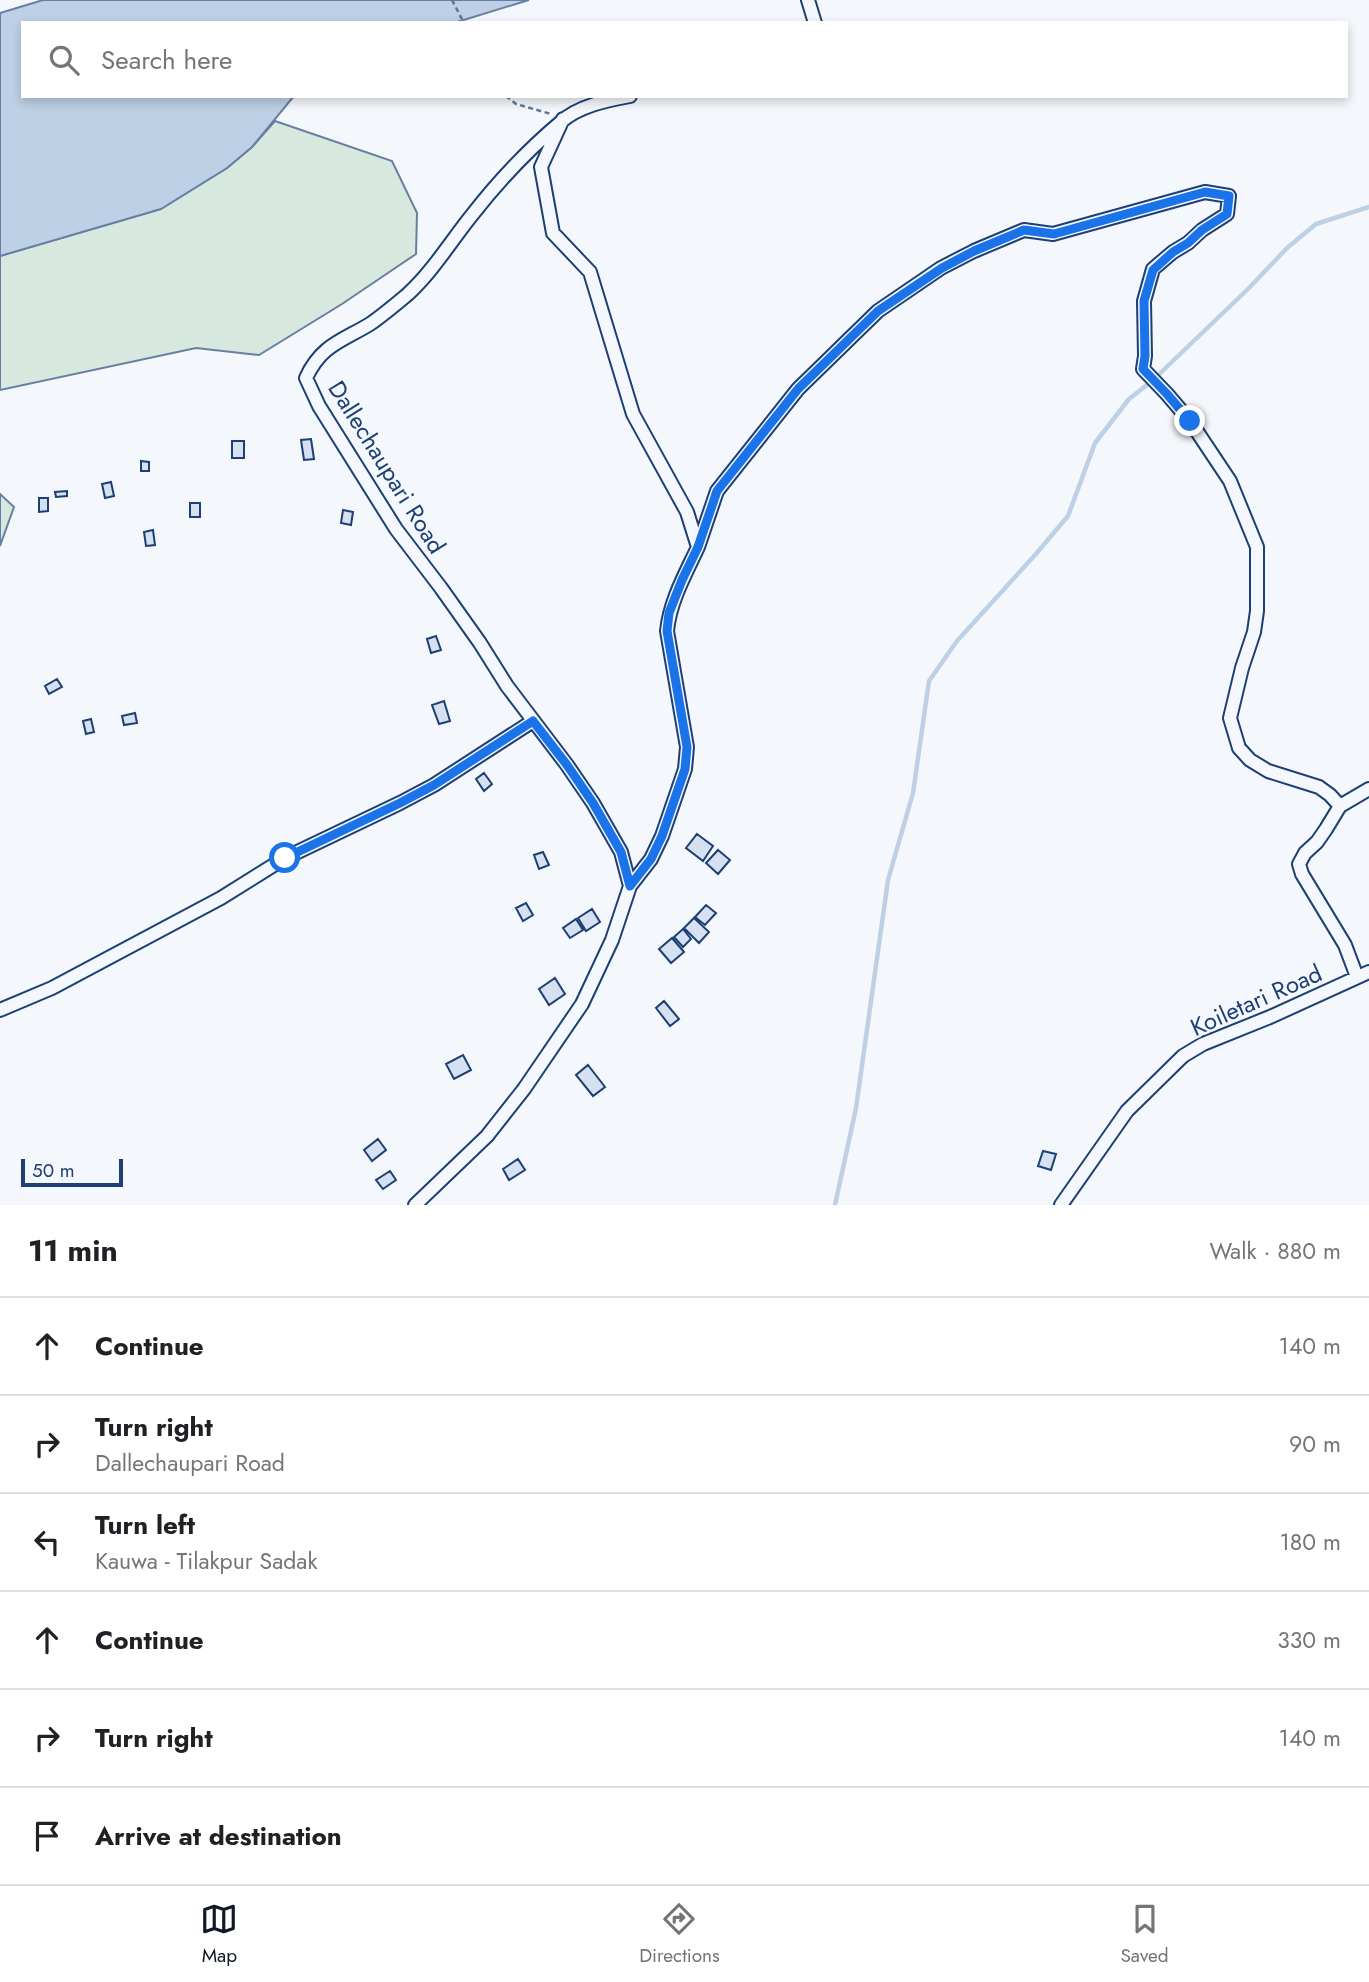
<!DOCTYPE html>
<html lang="en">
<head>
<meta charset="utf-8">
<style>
  body { margin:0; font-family:Jost,sans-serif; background:#f6f6f6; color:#202124 }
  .scale { position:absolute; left:21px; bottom:18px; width:102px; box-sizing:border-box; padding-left:7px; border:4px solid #1d3f73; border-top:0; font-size:19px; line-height:24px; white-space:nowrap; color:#1d3f73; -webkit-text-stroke:5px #f4f7fb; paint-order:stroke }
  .stop { position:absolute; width:21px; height:21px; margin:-16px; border:5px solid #1a73e8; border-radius:50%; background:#fff }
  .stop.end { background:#1a73e8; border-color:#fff; box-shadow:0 2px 7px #0008 }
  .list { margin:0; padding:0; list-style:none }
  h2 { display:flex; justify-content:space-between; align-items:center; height:91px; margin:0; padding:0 28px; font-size:30px }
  h2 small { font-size:23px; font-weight:400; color:#757577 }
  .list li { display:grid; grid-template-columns:46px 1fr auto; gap:21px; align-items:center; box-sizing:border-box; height:98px; padding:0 28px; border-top:2px solid #e0e0e0 }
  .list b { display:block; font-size:26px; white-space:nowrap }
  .list p { margin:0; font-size:23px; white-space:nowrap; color:#757577 }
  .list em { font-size:23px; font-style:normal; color:#757577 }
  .icon { flex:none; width:38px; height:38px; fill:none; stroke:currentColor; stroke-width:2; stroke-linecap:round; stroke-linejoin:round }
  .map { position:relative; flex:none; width:1369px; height:1205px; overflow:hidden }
  .search { position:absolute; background:#fff; box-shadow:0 4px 10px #0003; left:21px; right:21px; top:21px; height:77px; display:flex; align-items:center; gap:18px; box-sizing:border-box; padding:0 24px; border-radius:0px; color:#757577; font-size:26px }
  .sheet { height:679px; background:#fff }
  nav { display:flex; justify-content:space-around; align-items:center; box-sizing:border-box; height:98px; border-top:2px solid #e0e0e0; background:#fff; font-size:19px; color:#757577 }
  nav a { display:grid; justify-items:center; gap:4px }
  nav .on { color:#111827 }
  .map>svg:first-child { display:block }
</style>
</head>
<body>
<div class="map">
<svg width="1369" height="1205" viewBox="0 0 1369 1205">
  <rect width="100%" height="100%" fill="#f4f7fb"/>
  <!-- green -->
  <path fill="#d7e8df" stroke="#687fa3" stroke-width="2" d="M275,121l117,40 25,52 -1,41 -74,50 -83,51 -63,-7 -196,42v-134l160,-47 67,-41 25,-21z
    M0,494l14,13 -14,39z"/>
  <!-- water -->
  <path fill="#bed0e5" stroke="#687fa3" stroke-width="2" d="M43,0h486l-75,23h-431v73h271l-42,51 -25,21 -66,41 -161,47v-243z"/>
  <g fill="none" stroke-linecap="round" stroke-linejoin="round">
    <!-- stream -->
    <path stroke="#bed0e5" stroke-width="4.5" d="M835,1205l21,-97 32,-228 25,-87 16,-112 28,-40 78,-86 33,-39 27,-73 34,-44 23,-18 97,-93 38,-40 29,-24 53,-17"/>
  </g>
  <!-- building -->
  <path fill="#d5e0f0" stroke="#1d3f73" stroke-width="2" d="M311,439l3,20 -10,1 -3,-20z
    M232,441h12v17h-12z
    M141,461l8,1v9h-8z
    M111,482l3,14 -9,2 -3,-14z
    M67,491v5l-11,1 -1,-5z
    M39,498h9v13l-9,1z
    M190,503h10v14h-10z
    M343,510l10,2 -2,13 -10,-2z
    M153,530l2,15 -9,1 -2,-14z
    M436,636l5,14 -10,3 -4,-14z
    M57,679l5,8 -13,7 -4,-8z
    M444,701l6,20 -11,3 -7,-19z
    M135,713l2,10 -13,2 -2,-9z
    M91,719l3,13 -8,2 -3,-13z
    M484,773l8,11 -8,7 -8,-12z
    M697,834l16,12 -10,15 -17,-13z
    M718,850l12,10 -12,14 -12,-11z
    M543,852l6,13 -10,4 -5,-14z
    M526,903l7,12 -10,6 -7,-13z
    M706,905l10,8 -11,12 -10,-8z
    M592,909l8,13 -14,9 -8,-13z
    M694,918l15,14 -10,11 -15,-15z
    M576,919l7,11 -13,8 -7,-10z
    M683,929l8,10 -8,8 -9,-10z
    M672,938l12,14 -13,11 -12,-14z
    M555,978l10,16 -16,11 -10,-16z
    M664,1001l15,18 -9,7 -14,-18z
    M463,1055l8,15 -17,9 -8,-15z
    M588,1065l17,22 -12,9 -17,-21z
    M378,1139l8,11 -14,11 -8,-11z
    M1043,1151l13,3 -5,16 -13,-4z
    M518,1159l7,11 -16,10 -6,-11z
    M390,1171l6,9 -13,9 -7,-9z"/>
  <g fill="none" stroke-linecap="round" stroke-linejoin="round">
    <!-- minor casing -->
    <g stroke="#1d3f73" stroke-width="16">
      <path id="minor" d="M808,0l7,23
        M698,547l19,-56 81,-102 80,-78 63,-43 33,-17 50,-21 29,4 152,-42 24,4 -2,18 -25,16 -14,13 -15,9 -20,17 -9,32 1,55 -2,13 24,25 23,27 40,60 27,66v64l-3,21 -12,36 -12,50 9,30 11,12 18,11 51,16 11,8 10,11
        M630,886l-9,-34 -28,-49 -26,-38 -60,-79 -27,-43 -39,-55 -45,-59 -77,-123 -13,-28c15,-33 36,-37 64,-54 13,-9 26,-20 38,-30 25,-23 43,-53 64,-79 25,-32 58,-67 89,-93 17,-16 47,-22 69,-26
        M1357,977l-12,-32 -43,-71 -3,-10 6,-11 12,-11 9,-13 14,-23 29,-17
        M0,1010l52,-22 169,-90 64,-40 115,-55 34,-18 99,-64
        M415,1205l72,-69 37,-47 58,-85 30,-64 18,-54 21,-27 11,-23 23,-67 2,-22 -20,-116c3,-30 18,-56 31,-84l-11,-35 -54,-98 -43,-142 -37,-39 -12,-66 22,-48
        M1061,1205l66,-94 56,-55 20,-12 67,-27 99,-45"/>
    </g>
    <!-- path -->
    <path stroke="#5e769c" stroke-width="2.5" stroke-dasharray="5 3.5" stroke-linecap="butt" d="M452,0l12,23
      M506,96l10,8 35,10"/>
    <!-- minor -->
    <use href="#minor" stroke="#f4f7fb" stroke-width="12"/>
  </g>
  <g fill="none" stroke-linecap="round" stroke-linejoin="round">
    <!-- route -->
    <path stroke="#1a73e8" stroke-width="9" d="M285,858l115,-55 34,-18 99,-64 34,44 26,38 28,49 9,34 21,-27 11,-23 23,-67 2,-22 -20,-116 2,-18 13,-33 16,-33 19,-56 81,-102 80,-78 64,-43 32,-17 50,-21 30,4 151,-42 24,4 -2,18 -25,16 -14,13 -15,9 -20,18 -9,31 1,55 -2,13 24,25 23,27"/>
  </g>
  <g text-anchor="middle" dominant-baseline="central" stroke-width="5" stroke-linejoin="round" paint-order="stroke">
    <!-- street labels -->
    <g font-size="24" fill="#1d3f73" stroke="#f4f7fb">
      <text transform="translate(387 467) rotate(58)">Dallechaupari Road</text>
      <text transform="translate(1256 1000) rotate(-24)">Koiletari Road</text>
    </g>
  </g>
</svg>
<div class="scale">50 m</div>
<div class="stop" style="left:285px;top:858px"></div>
<div class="stop end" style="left:1190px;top:421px"></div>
<div class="search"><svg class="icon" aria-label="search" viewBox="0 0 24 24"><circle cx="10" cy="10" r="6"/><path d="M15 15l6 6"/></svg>Search here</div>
</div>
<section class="sheet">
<h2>11 min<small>Walk · 880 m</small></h2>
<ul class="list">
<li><svg class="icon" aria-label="ahead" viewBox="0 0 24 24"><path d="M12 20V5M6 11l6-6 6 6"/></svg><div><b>Continue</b></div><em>140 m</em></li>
<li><svg class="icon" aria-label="right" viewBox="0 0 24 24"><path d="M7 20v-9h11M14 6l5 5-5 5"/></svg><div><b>Turn right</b><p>Dallechaupari Road</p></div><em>90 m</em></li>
<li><svg class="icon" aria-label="left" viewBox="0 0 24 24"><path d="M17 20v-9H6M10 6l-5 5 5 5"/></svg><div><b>Turn left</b><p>Kauwa - Tilakpur Sadak</p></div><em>180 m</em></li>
<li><svg class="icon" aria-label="ahead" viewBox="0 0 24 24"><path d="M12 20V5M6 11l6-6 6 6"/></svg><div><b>Continue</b></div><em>330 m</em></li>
<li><svg class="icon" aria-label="right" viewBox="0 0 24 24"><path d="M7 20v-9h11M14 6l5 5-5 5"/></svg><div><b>Turn right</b></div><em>140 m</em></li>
<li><svg class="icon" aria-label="arrive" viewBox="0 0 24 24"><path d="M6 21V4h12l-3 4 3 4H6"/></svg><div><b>Arrive at destination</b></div></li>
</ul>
</section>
<nav>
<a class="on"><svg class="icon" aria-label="map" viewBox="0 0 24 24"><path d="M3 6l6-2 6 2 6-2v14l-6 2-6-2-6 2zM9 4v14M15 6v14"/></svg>Map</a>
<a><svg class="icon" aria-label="directions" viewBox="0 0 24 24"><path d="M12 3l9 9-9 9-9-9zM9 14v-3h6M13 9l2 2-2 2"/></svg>Directions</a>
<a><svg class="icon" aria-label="saved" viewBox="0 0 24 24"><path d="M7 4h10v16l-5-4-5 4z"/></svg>Saved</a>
</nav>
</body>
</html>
